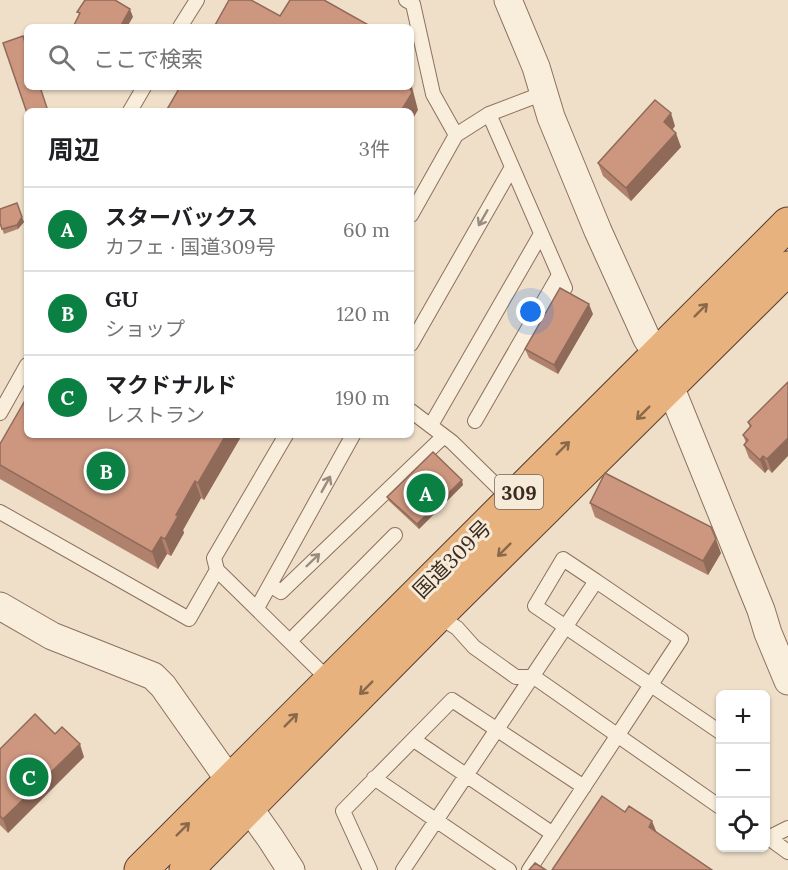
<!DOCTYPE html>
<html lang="ja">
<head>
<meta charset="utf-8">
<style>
  body { margin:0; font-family:Lora,"Noto Sans JP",serif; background:#f6f6f6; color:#202124 }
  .controls { position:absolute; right:18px; bottom:18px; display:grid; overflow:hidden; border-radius:9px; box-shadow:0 2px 4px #0004 }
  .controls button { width:54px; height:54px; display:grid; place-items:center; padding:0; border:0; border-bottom:2px solid #e0e0e0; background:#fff; color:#202124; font:30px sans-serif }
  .you { position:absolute; left:531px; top:312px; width:21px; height:21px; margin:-15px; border:4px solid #fff; border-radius:50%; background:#1a73e8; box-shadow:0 0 0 9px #1a73e833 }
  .badge { display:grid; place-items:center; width:39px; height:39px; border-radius:50%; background:#0b8043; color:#fff; font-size:20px; font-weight:700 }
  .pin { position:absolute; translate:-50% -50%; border:3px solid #fff; box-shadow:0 2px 6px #0006 }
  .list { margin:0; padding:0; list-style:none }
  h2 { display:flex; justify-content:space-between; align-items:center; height:78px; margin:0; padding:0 24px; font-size:26px }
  h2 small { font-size:20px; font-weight:400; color:#757577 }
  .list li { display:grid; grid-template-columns:39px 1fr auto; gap:18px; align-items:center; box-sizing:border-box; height:84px; padding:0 24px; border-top:2px solid #e0e0e0 }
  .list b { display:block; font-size:22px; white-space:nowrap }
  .list p { margin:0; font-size:20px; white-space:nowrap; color:#757577 }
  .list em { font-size:20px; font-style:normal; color:#757577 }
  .icon { flex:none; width:33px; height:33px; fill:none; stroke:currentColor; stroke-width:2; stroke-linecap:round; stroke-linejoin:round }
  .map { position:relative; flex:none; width:788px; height:870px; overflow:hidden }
  .search { position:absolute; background:#fff; box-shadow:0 2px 4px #0004; left:24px; top:24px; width:390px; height:66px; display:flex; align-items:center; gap:15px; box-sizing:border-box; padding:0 21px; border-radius:9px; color:#757577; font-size:22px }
  .panel { position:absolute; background:#fff; box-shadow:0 2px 4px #0004; left:24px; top:108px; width:390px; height:330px; border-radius:9px }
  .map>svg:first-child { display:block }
</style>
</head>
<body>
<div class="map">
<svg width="788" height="870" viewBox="0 0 788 870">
  <rect width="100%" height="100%" fill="#efdfc9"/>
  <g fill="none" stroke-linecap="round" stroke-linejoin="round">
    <!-- service casing -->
    <g stroke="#8c715d" stroke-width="16">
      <path id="service" d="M406,0l7,4 20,90 23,41
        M180,27l17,-27
        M130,111l14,-24
        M489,114l76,174
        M411,215l45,-80 33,-21 55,-21
        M411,344l101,-177
        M411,411l41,31 59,58
        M0,413l27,-48
        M475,421l84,-146
        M431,425l110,-191
        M286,435l-72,123 3,12 113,111
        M0,512l189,107 28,-49
        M596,581l-33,-22 -28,47 185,126
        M270,585l11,7 163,-156
        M257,608l96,-173
        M438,616l19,12 17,19 42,30h18l186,130
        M290,641l105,-106
        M414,740l139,94
        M374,778l135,92
        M766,836l22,16
        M768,838l20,-10
        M370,870l-27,-59 109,-111 132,87
        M403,870l193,-289 85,58 -152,231"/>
    </g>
    <!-- minor casing -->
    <g stroke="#8c715d" stroke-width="29">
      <path id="minor" d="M508,0l28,67 15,50 47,114 49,108 10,15 104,256 7,23 20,48
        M0,606l52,30 101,40 10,10 108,153 20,31"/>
    </g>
    <!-- trunk casing -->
    <g stroke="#5a3f31" stroke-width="35">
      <path id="trunk" d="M141,870l647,-646
        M186,870l251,-254 351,-348"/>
    </g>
    <!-- service -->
    <use href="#service" stroke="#f9eddc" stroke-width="14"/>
    <!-- minor -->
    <use href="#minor" stroke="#f9eddc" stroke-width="27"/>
    <!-- trunk -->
    <use href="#trunk" stroke="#e7b27e" stroke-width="33"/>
  </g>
  <!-- wall -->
  <path fill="#b0826d" d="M675,126l-3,4 9,17 -50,54 -28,-25 -5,-13z
    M24,222l-6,7 -14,5 -4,-11z
    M593,314l-35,60 -29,-16 -4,-9z
    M788,382l-16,91 -4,-4 -3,4 -16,-15 -5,-13 2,-2 -3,-8 7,-8 -2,-5z
    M242,435l-38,65 -3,-2 -18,32 1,3 -13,23 -4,-2 -9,15 -158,-90v-35z
    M463,485l-44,44 -30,-28 -2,-4z
    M590,503l131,50 -13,22 -113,-58z
    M0,749l84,8 -76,76 -8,-8z"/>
  <!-- shaded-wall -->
  <path fill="#906a59" d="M130,9l3,8 -6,10h-7z
    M411,83l7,27 -7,12v-11h-10l10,-24z
    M671,113l4,13 -7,9 -4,-13z
    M676,133l5,14 -50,54 -5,-13z
    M22,217l2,5 -6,7 -1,-4z
    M589,304l4,10 -35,60 -4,-9z
    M226,435h16l-38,65 -6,-17z
    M788,438v18l-16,17 -5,-14z
    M763,456l5,13 -3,4 -5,-13z
    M462,480l1,5 -44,44 -2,-5z
    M195,481l6,17 -18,32 1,3 -13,23 -6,-17 11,-24z
    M161,537l6,17 -9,15 -6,-17z
    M716,539l5,14 -13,22 -5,-14z
    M80,744l4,13 -76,76 -5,-14z
    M652,821l7,17 -10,-11z"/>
  <!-- building -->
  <path fill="#cd977f" stroke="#906a59" stroke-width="1.5" d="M85,0h30l15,9 -10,18h-43l-3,-2 6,-12 -3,-1z
    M229,0h22l29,16 10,-16h34l48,27h-158z
    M23,36l4,12v39h13l8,24h-21v2l-24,-70z
    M180,87h230l2,6 -11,18h-235z
    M655,100l16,13 -7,9 12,11 -50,55 -28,-25z
    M17,203l5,14 -5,8 -15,4 -2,-6v-14z
    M560,288l29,16 -35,61 -29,-16z
    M788,382v56l-21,21 -4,-3 -3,4 -16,-15 4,-5 -5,-5 8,-9 -3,-4z
    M27,397v38h199l-28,48 -3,-2 -19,34 2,1 -13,23 -4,-2 -9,15 -152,-87v-21z
    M433,452l29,28 -45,44 -30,-27z
    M605,473l106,54 5,12 -13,22 -113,-58z
    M35,714l20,20 7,-7 18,17 -77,75 -3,-3v-67z
    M602,796l23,16 4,-6 23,15 -3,6 63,43h-160z
    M535,863l11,7h-17z"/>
  <!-- one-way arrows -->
  <defs><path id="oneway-shaft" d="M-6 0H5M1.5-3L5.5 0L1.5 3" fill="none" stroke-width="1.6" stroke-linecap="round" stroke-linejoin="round" transform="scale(1.5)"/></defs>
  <g stroke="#9a8c7e">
    <use href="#oneway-shaft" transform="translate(483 218) rotate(120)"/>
    <use href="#oneway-shaft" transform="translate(326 484) rotate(-61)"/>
    <use href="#oneway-shaft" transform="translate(313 560) rotate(-44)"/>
  </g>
  <g stroke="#89684b">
    <use href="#oneway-shaft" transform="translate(701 310) rotate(-45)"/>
    <use href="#oneway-shaft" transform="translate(643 413) rotate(135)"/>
    <use href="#oneway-shaft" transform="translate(563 448) rotate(-45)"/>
    <use href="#oneway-shaft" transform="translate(504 550) rotate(135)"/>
    <use href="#oneway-shaft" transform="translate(366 688) rotate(135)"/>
    <use href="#oneway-shaft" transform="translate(291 720) rotate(-45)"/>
    <use href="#oneway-shaft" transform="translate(183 829) rotate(-45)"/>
  </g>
  <g text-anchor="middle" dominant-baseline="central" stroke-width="6" stroke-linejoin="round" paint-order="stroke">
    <!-- shield labels -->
    <rect fill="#f6ead8" stroke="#746458" stroke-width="1.5" x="495" y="475" width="48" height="34" rx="4.5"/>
    <g font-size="20" font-weight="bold" fill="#3c2b21">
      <text x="519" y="492">309</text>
    </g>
    <!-- street labels -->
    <g font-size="21" fill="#3c2b21" stroke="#f6ead8">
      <text transform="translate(452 559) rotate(-45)">国道309号</text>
    </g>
  </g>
</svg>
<div class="controls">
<button>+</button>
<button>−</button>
<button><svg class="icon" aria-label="locate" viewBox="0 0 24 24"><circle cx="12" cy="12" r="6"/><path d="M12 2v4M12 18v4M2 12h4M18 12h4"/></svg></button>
</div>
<div class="you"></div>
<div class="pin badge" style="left:426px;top:493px">A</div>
<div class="pin badge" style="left:106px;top:471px">B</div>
<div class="pin badge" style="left:29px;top:777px">C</div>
<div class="search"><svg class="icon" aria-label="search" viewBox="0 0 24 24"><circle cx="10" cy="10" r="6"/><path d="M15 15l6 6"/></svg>ここで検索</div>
<section class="panel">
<h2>周辺<small>3件</small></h2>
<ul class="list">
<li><span class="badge">A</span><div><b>スターバックス</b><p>カフェ · 国道309号</p></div><em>60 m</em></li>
<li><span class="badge">B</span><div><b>GU</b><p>ショップ</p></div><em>120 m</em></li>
<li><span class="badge">C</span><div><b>マクドナルド</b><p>レストラン</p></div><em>190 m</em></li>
</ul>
</section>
</div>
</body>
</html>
